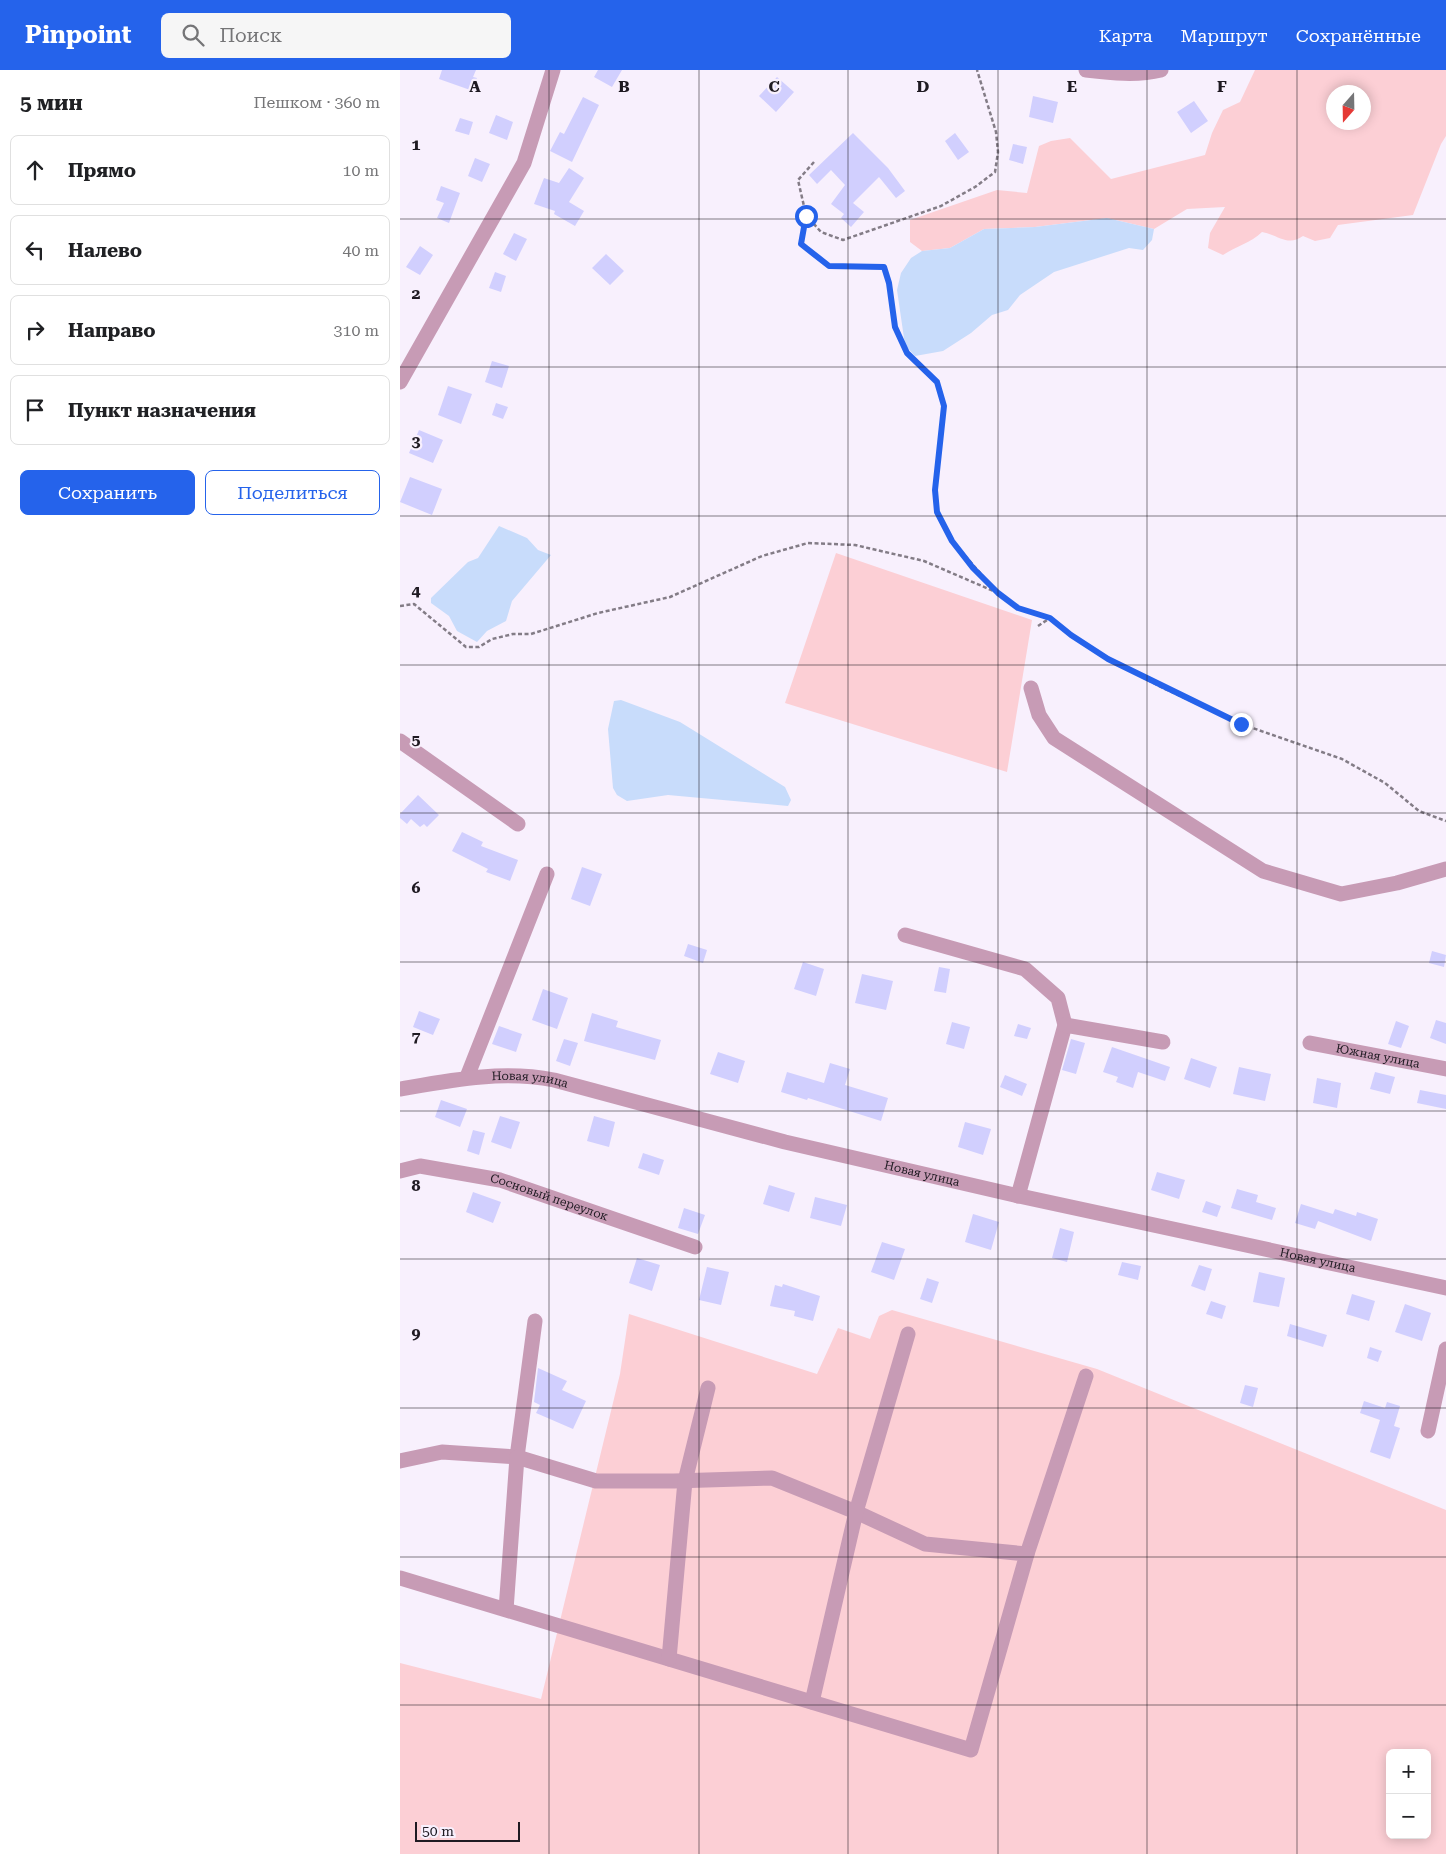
<!DOCTYPE html>
<html lang="ru">
<head>
<meta charset="utf-8">
<style>
  body { margin:0; font-family:"Roboto Serif",serif; background:#f6f6f6; color:#202124 }
  .controls { position:absolute; right:15px; bottom:15px; display:grid; overflow:hidden; border-radius:8px; box-shadow:0 2px 12px #0003 }
  .controls button { width:45px; height:45px; display:grid; place-items:center; padding:0; border:0; border-bottom:1px solid #e0e0e0; background:#fff; color:#202124; font:25px sans-serif }
  .compass { position:absolute; left:926px; top:15px; width:45px; height:45px; border-radius:50%; background:#fff; box-shadow:0 2px 12px #0003; rotate:200deg }
  .scale { position:absolute; left:15px; bottom:12px; width:105px; box-sizing:border-box; padding-left:5px; border:2px solid #1f1a22; border-top:0; font-size:14px; line-height:18px; white-space:nowrap; color:#1f1a22; -webkit-text-stroke:4px #f8f0fd; paint-order:stroke }
  .stop { position:absolute; width:15px; height:15px; margin:-11px; border:4px solid #2563eb; border-radius:50%; background:#fff }
  .stop.end { background:#2563eb; border-color:#fff; box-shadow:0 1px 5px #0008 }
  .list { margin:0; padding:0; list-style:none }
  h2 { display:flex; justify-content:space-between; align-items:center; height:65px; margin:0; padding:0 20px; font-size:21px }
  h2 small { font-size:16px; font-weight:400; color:#757577 }
  .list li { display:grid; grid-template-columns:32px 1fr auto; gap:15px; align-items:center; box-sizing:border-box; height:70px; margin:0 10px 10px; padding:0 10px; border:1px solid #e0e0e0; border-radius:8px }
  .list b { display:block; font-size:19px; white-space:nowrap }
  .list em { font-size:16px; font-style:normal; color:#757577 }
  .actions { display:flex; gap:10px; padding:15px 20px }
  .actions a { flex:1; padding:11px 0; border:1px solid #2563eb; border-radius:8px; text-align:center; font-size:18px; color:#2563eb }
  .actions .main { background:#2563eb; color:#fff }
  .icon { flex:none; width:28px; height:28px; fill:none; stroke:currentColor; stroke-width:2; stroke-linecap:round; stroke-linejoin:round }
  .map { position:relative; flex:none; width:1046px; height:1784px; overflow:hidden }
  header { display:flex; align-items:center; gap:30px; box-sizing:border-box; height:70px; padding:0 25px; background:#2563eb; color:#fff }
  header strong { font-size:24px }
  nav { display:flex; gap:28px; margin-inline-start:auto; font-size:18px }
  .search { width:350px; height:45px; background:#f6f6f6; display:flex; align-items:center; gap:12px; box-sizing:border-box; padding:0 18px; border-radius:8px; color:#757577; font-size:19px }
  main { display:flex }
  aside { flex:1; background:#fff }
  .map>svg:first-child { display:block }
</style>
</head>
<body>
<header>
<strong>Pinpoint</strong>
<div class="search"><svg class="icon" aria-label="search" viewBox="0 0 24 24"><circle cx="10" cy="10" r="6"/><path d="M15 15l6 6"/></svg>Поиск</div>
<nav><a>Карта</a><a>Маршрут</a><a>Сохранённые</a></nav>
</header>
<main>
<aside>
<h2>5 мин<small>Пешком · 360 m</small></h2>
<ul class="list">
<li><svg class="icon" aria-label="ahead" viewBox="0 0 24 24"><path d="M12 20V5M6 11l6-6 6 6"/></svg><div><b>Прямо</b></div><em>10 m</em></li>
<li><svg class="icon" aria-label="left" viewBox="0 0 24 24"><path d="M17 20v-9H6M10 6l-5 5 5 5"/></svg><div><b>Налево</b></div><em>40 m</em></li>
<li><svg class="icon" aria-label="right" viewBox="0 0 24 24"><path d="M7 20v-9h11M14 6l5 5-5 5"/></svg><div><b>Направо</b></div><em>310 m</em></li>
<li><svg class="icon" aria-label="arrive" viewBox="0 0 24 24"><path d="M6 21V4h12l-3 4 3 4H6"/></svg><div><b>Пункт назначения</b></div></li>
</ul>
<div class="actions"><a class="main">Сохранить</a><a>Поделиться</a></div>
</aside>
<div class="map">
<svg width="1046" height="1784" viewBox="0 0 1046 1784">
  <rect width="100%" height="100%" fill="#f8f0fd"/>
  <!-- green -->
  <path fill="#fccfd5" fill-rule="evenodd" d="M855,0h191v66l-5,8 -28,71 -75,10 -8,13 -15,3 -12,-5c-15,11 -25,-1 -41,-4 -11,11 -26,14 -39,23l-15,-7 2,-15 15,-26 -38,2 -33,20 -47,-11 -72,9 -51,2 -34,19 -28,3 -12,-9v-22l87,-30 30,3 12,-47 12,-5 19,-3 41,41 94,-24 7,-22 11,-23 17,-8zM934,22h30v30h-30z
    M436,483l196,67 -25,152 -222,-69z
    M492,1240l205,59 349,141v344h-1046v-191l141,36 79,-325 9,-60 188,60 21,-46 32,11 9,-23zM990,1683h37v82h-37z"/>
  <!-- water -->
  <path fill="#c8dcfb" d="M707,148l47,11 -2,11 -9,10 -14,-2 -75,24 -34,23 -12,15 -16,5 -21,18 -28,18 -28,5 -10,-11 -8,-55 4,-17 10,-15 11,-7 28,-3 34,-19 51,-2z
    M99,456l28,12 11,12 13,5 -39,46 -6,20 -19,10 -10,11 -20,-11 -8,-15 -18,-13v-5l37,-36 10,-4z
    M221,630l59,22 105,65 6,13 -3,6 -120,-11 -41,6 -10,-6 -4,-7 -5,-59 6,-28z"/>
  <!-- building -->
  <path fill="#d1cffe" d="M42,0h34l-3,7 4,1 -4,13 -34,-12z
    M198,0h24l-10,17 -18,-10z
    M377,7l17,15 -18,20 -17,-16z
    M633,26l25,6 -5,21 -24,-6z
    M183,27l16,8 -27,57 -22,-11 10,-19 4,2z
    M794,31l14,20 -17,12 -14,-21z
    M96,45l17,7 -6,18 -18,-7z
    M60,48l13,4 -4,13 -14,-4z
    M453,63l35,35 17,23 -9,7 -17,-21 -26,26 11,9 -13,15 -10,-9 3,-4 -13,-10 14,-19 -14,-15 -14,14 -8,-9z
    M555,63l14,19 -11,8 -13,-19z
    M613,74l14,3 -4,17 -14,-4z
    M75,88l15,6 -8,18 -14,-6z
    M169,98l15,10 -15,24 15,9 -9,15 -21,-12 1,-3 -21,-7 10,-26 15,5z
    M41,116l19,7 -11,30 -12,-5 7,-15 -8,-3z
    M114,163l13,6 -11,22 -13,-7z
    M20,176l13,9 -13,20 -14,-8z
    M206,184l18,17 -14,14 -18,-17z
    M95,202l11,4 -5,16 -12,-4z
    M92,291l17,5 -7,22 -17,-6z
    M48,316l24,8 -11,30 -23,-9z
    M96,333l12,4 -5,12 -11,-4z
    M19,360l24,10 -10,23 -24,-10z
    M10,407l32,12 -10,26 -32,-13z
    M18,725l21,20 -12,12 -3,-3 -4,3 -9,-8 -4,5 -7,-6v-4z
    M62,762l21,10 -2,4 37,14 -8,21 -24,-9 2,-3 -36,-18z
    M182,797l20,7 -12,32 -19,-7z
    M288,874l19,6 -4,13 -19,-7z
    M1032,881l14,4 -2,12 -15,-4z
    M403,892l21,7 -8,27 -22,-7z
    M539,897l11,2 -4,24 -12,-2z
    M462,904l31,7 -7,29 -31,-7z
    M143,919l25,9 -11,31 -25,-9z
    M19,941l21,8 -7,16 -20,-8z
    M192,943l26,8 -2,6 45,13 -6,20 -71,-19z
    M1036,950l10,3v21l-16,-6z
    M996,951l13,5 -8,22 -13,-4z
    M552,952l18,5 -6,22 -18,-5z
    M618,954l13,4 -4,11 -13,-3z
    M99,956l23,8 -6,18 -24,-8z
    M164,969l14,4 -8,23 -14,-5z
    M671,969l14,4 -9,31 -14,-4z
    M712,977l58,20 -5,14 -27,-9 -5,16 -17,-6 2,-5 -15,-5z
    M318,982l27,9 -7,22 -28,-9z
    M791,988l26,9 -7,21 -26,-9z
    M430,993l20,6 -5,16 43,13 -7,23 -73,-23 -1,2 -26,-8 6,-20 37,11z
    M839,997l32,7 -6,27 -32,-7z
    M975,1002l20,5 -5,17 -20,-5z
    M605,1005l22,9 -5,12 -22,-9z
    M917,1008l24,5 -4,25 -24,-5z
    M1020,1020l26,5v14l-29,-6z
    M41,1030l26,9 -7,18 -25,-10z
    M100,1046l20,6 -9,27 -20,-7z
    M194,1046l21,6 -6,25 -22,-6z
    M565,1052l26,7 -8,26 -25,-8z
    M73,1060l12,3 -6,22 -12,-4z
    M243,1083l21,7 -5,15 -21,-7z
    M757,1102l28,8 -6,19 -28,-9z
    M369,1115l26,8 -6,19 -26,-8z
    M837,1119l21,6 -2,7 20,6 -4,12 -41,-12z
    M73,1122l28,10 -8,21 -27,-11z
    M415,1127l32,8 -6,21 -31,-8z
    M806,1131l15,5 -4,11 -15,-5z
    M901,1134l32,10 2,-5 21,7 1,-4 21,7 -7,22 -53,-20 -3,8 -20,-6z
    M284,1138l21,7 -7,19 -20,-6z
    M573,1144l26,8 -8,28 -26,-8z
    M660,1158l14,4 -7,30 -15,-4z
    M482,1172l23,7 -11,31 -23,-8z
    M237,1188l23,7 -8,26 -23,-8z
    M722,1192l19,4 -3,14 -20,-5z
    M799,1195l13,4 -7,22 -14,-5z
    M307,1197l22,5 -8,33 -22,-5z
    M859,1202l26,6 -6,29 -26,-5z
    M527,1208l12,4 -7,21 -12,-4z
    M383,1214l37,12 -7,25 -19,-5 1,-5 -25,-5 5,-21 7,2z
    M952,1224l23,7 -6,20 -23,-7z
    M811,1231l15,5 -4,13 -16,-5z
    M1005,1234l26,9 -9,28 -27,-9z
    M890,1254l37,11 -4,12 -36,-11z
    M970,1277l12,4 -4,11 -11,-4z
    M138,1298l29,13 -5,9 24,11 -13,28 -37,-16 4,-8 -6,-3z
    M845,1315l13,3 -5,19 -13,-4z
    M964,1331l21,7 2,-6 13,4 -6,20 6,2 -10,31 -20,-7 10,-32 -20,-7z"/>
  <g fill="none" stroke-linecap="round" stroke-linejoin="round">
    <!-- path -->
    <path stroke="#837c86" stroke-width="2.5" stroke-dasharray="4 2.5" stroke-linecap="butt" d="M414,92l-16,18 8,35 15,17 22,8 98,-34 34,-19 20,-15 3,-20 -2,-20 -19,-62
      M406,145l-5,29 28,22 55,1 5,16 6,44 12,26 30,29 7,24 -9,84 2,22 15,29 44,50
      M0,536l14,-2 52,43h13l13,-8 21,-5h18l67,-21 72,-16 92,-41 46,-13 47,2 69,16 74,32 20,15 32,10
      M638,556l12,-8 21,17 37,24 55,29 78,36 101,35 43,24 34,28 27,10"/>
    <!-- minor -->
    <g stroke="#c79bb5" stroke-width="15">
      <path d="M686,0c25,3 51,6 75,0"/>
      <path d="M0,312l124,-219 29,-93"/>
      <path d="M631,618l8,27 15,23 209,133 78,23 56,-11 49,-14"/>
      <path d="M0,671l118,83"/>
      <path d="M505,865l120,34 33,29 7,27 -47,171"/>
      <path d="M665,955l98,17"/>
      <path id="s1" d="M910,973l136,26"/>
      <path d="M67,1007l80,-203"/>
      <path id="s2" d="M0,1019c52,-9 102,-19 154,-9l231,62 225,52 436,94"/>
      <path id="s3" d="M0,1101l20,-5 80,14 195,67"/>
      <path d="M1028,1361l18,-82"/>
      <path d="M0,1391l42,-9 75,5 18,-136"/>
      <path d="M627,1484l59,-178"/>
      <path d="M0,1508l571,172 56,-196 -102,-10 -69,-32 -84,-34 -98,3h-78l-79,-24 -11,153"/>
      <path d="M269,1589l16,-178 23,-93"/>
      <path d="M412,1632l44,-190 52,-178"/>
    </g>
  </g>
  <g fill="none" stroke-linecap="round" stroke-linejoin="round">
    <!-- route -->
    <path stroke="#2563eb" stroke-width="6" d="M406,146l-5,28 28,22 55,1 5,16 6,44 12,26 30,29 7,24 -9,84 2,22 15,29 21,27 25,25 20,15 32,10 21,17 37,24 133,65"/>
  </g>
  <!-- grid -->
  <path fill="none" stroke="#1f1a22" stroke-width="1" stroke-opacity="0.55" d="M149,0v1784M299,0v1784M448,0v1784M598,0v1784M747,0v1784M897,0v1784M0,149h1046M0,297h1046M0,446h1046M0,595h1046M0,743h1046M0,892h1046M0,1041h1046M0,1189h1046M0,1338h1046M0,1487h1046M0,1635h1046"/>
  <g text-anchor="middle" dominant-baseline="central" stroke-width="4.5" stroke-linejoin="round" paint-order="stroke">
    <!-- street labels -->
    <g font-size="12" fill="#1f1a22" stroke="#f8f0fd">
      <text stroke="none"><textPath href="#s1" startOffset="69">Южная улица</textPath></text>
      <text stroke="none"><textPath href="#s2" startOffset="131">Новая улица</textPath></text>
      <text stroke="none"><textPath href="#s2" startOffset="535">Новая улица</textPath></text>
      <text stroke="none"><textPath href="#s3" startOffset="154">Сосновый переулок</textPath></text>
      <text stroke="none"><textPath href="#s2" startOffset="940">Новая улица</textPath></text>
    </g>
  </g>
  <g font-size="16" text-anchor="middle" font-weight="bold" fill="#1f1a22" stroke="#f8f0fd" stroke-width="4.5" stroke-linejoin="round" paint-order="stroke">
    <text x="75" y="22">A</text>
    <text x="224" y="22">B</text>
    <text x="374" y="22">C</text>
    <text x="523" y="22">D</text>
    <text x="672" y="22">E</text>
    <text x="822" y="22">F</text>
    <text x="16" y="80">1</text>
    <text x="16" y="229">2</text>
    <text x="16" y="377">3</text>
    <text x="16" y="526">4</text>
    <text x="16" y="675">5</text>
    <text x="16" y="823">6</text>
    <text x="16" y="972">7</text>
    <text x="16" y="1121">8</text>
    <text x="16" y="1269">9</text>
  </g>
</svg>
<div class="controls">
<button>+</button>
<button>−</button>
</div>
<svg class="compass" viewBox="-18 -18 36 36"><path d="M0-13l5 13h-10z" fill="#e53935"/><path d="M0 13l5-13h-10z" fill="#757577"/></svg>
<div class="scale">50 m</div>
<div class="stop" style="left:406px;top:146px"></div>
<div class="stop end" style="left:841px;top:654px"></div>
</div>
</main>
</body>
</html>
